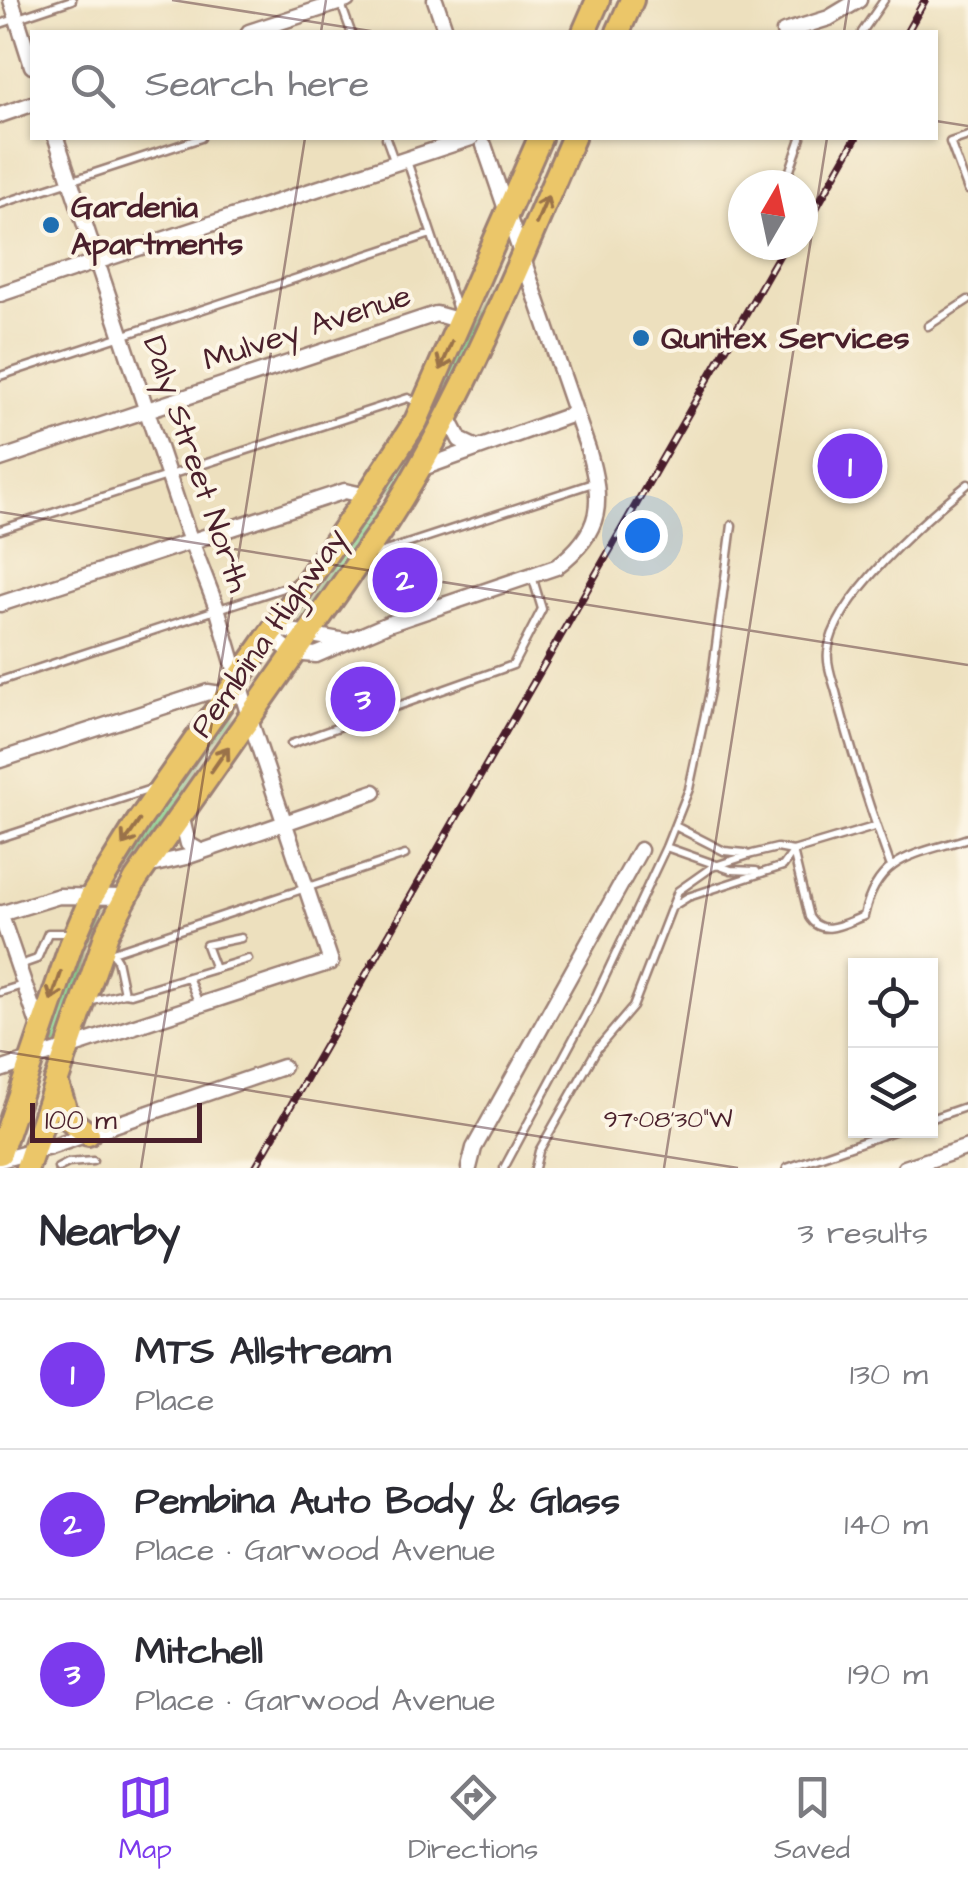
<!DOCTYPE html>
<html lang="en">
<head>
<meta charset="utf-8">
<style>
  body { margin:0; font-family:"Architects Daughter",sans-serif; background:#f7f7f7; color:#2b2b33 }
  .controls { position:absolute; right:30px; bottom:30px; display:grid; overflow:hidden; border-radius:0px; box-shadow:0 2px 8px #0004 }
  .controls button { width:90px; height:90px; display:grid; place-items:center; padding:0; border:0; border-bottom:2px solid #e1e1e2; background:#fff; color:#2b2b33; font:50px sans-serif }
  .compass { position:absolute; left:728px; top:170px; width:90px; height:90px; border-radius:50%; background:#fff; box-shadow:0 2px 8px #0004; rotate:9deg }
  .scale { position:absolute; left:30px; bottom:25px; width:172px; box-sizing:border-box; padding-left:10px; border:5px solid #4a1f2b; border-top:0; font-size:28px; line-height:35px; white-space:nowrap; color:#4a1f2b; -webkit-text-stroke:8px #fcf5e5; paint-order:stroke }
  .you { position:absolute; left:642px; top:535px; width:35px; height:35px; margin:-25px; border:8px solid #fff; border-radius:50%; background:#1a73e8; box-shadow:0 0 0 15px #1a73e833 }
  .badge { display:grid; place-items:center; width:65px; height:65px; border-radius:50%; background:#7c3aed; color:#fff; font-size:32px; font-weight:700 }
  .pin { position:absolute; translate:-50% -50%; border:5px solid #fff; box-shadow:0 2px 10px #0006 }
  .list { margin:0; padding:0; list-style:none }
  h2 { display:flex; justify-content:space-between; align-items:center; height:130px; margin:0; padding:0 40px; font-size:42px }
  h2 small { font-size:32px; font-weight:400; color:#7c7c81 }
  .list li { display:grid; grid-template-columns:65px 1fr auto; gap:30px; align-items:center; box-sizing:border-box; height:150px; padding:0 40px; border-top:2px solid #e1e1e2 }
  .list b { display:block; font-size:38px; white-space:nowrap }
  .list p { margin:0; font-size:32px; white-space:nowrap; color:#7c7c81 }
  .list em { font-size:32px; font-style:normal; color:#7c7c81 }
  .icon { flex:none; width:55px; height:55px; fill:none; stroke:currentColor; stroke-width:2; stroke-linecap:round; stroke-linejoin:round }
  .map { position:relative; flex:none; width:968px; height:1168px; overflow:hidden }
  .search { position:absolute; background:#fff; box-shadow:0 2px 8px #0004; left:30px; right:30px; top:30px; height:110px; display:flex; align-items:center; gap:25px; box-sizing:border-box; padding:0 35px; border-radius:0px; color:#7c7c81; font-size:38px }
  .sheet { height:580px; background:#fff }
  nav { display:flex; justify-content:space-around; align-items:center; box-sizing:border-box; height:140px; border-top:2px solid #e1e1e2; background:#fff; font-size:28px; color:#7c7c81 }
  nav a { display:grid; justify-items:center; gap:5px }
  nav .on { color:#7c3aed }
  .map>svg:first-child { display:block }
</style>
</head>
<body>
<div class="map">
<svg width="968" height="1168" viewBox="0 0 968 1168">
  <rect width="100%" height="100%" fill="#fcf5e5"/>
  <filter id="ink" filterUnits="userSpaceOnUse"><feTurbulence type="fractalNoise" baseFrequency=".01" numOctaves="2"/><feDisplacementMap in="SourceGraphic" scale="20" xChannelSelector="R" yChannelSelector="G"/><feConvolveMatrix kernelMatrix="1 2 1 2 8 2 1 2 1" color-interpolation-filters="sRGB"/></filter>
  <filter id="wash" filterUnits="userSpaceOnUse"><feTurbulence type="fractalNoise" baseFrequency=".0048" numOctaves="4" result="noise"/><feDisplacementMap in="SourceGraphic" scale="40" xChannelSelector="R" yChannelSelector="G"/><feGaussianBlur stdDeviation="2.25" result="paint"/><feColorMatrix in="noise" values="0 0 0 0 0 0 0 0 0 0 0 0 0 0 0 0 0 1.4 0 .05"/><feComposite in="paint" operator="in"/></filter>
  <g filter="url(#wash)">
    <rect width="100%" height="100%" fill="#ede0be"/>
    <!-- grass -->
    <path fill="#88d390" stroke="#69795e" stroke-width="2.5" d="M498,280l-12,41 -84,166 -24,4 105,-206z
      M370,503l19,1 -85,122 -13,-2z
      M234,696l2,19 -30,40 -24,45 -61,85 -20,7z
      M94,903h19l-47,130 -13,13 -5,-14z"/>
  </g>
  <g filter="url(#ink)">
    <g fill="none" stroke-linecap="round" stroke-linejoin="round">
      <!-- service casing -->
      <g stroke="#9c8074" stroke-width="11">
        <path id="service" d="M340,1l11,31
          M0,24l72,-24
          M862,32l22,-32
          M968,136l-18,6 18,48
          M386,138l9,25
          M407,161l50,149
          M785,185l16,-47
          M0,204l201,-66
          M928,326l40,-26
          M0,376l431,-142
          M0,530l408,-132 9,4
          M370,556l226,-74
          M0,681l298,-98
          M291,744l222,-79 29,-56 -10,-33
          M675,826l49,25 21,2
          M0,838l151,-49
          M666,847l65,23 25,1
          M793,851l16,66c13,21 36,6 55,-1 13,-61 52,-61 104,-78
          M890,864c-20,-55 -38,-110 -53,-168 -3,-13 -11,-31 -9,-44 5,-53 99,-135 140,-168
          M675,905l13,-8 95,-31 10,-14
          M107,954l298,-99
          M20,965l17,-6 11,-26h21
          M215,969l-9,-24 35,-7
          M188,977l11,27
          M0,992l23,-7
          M124,993l7,1 117,-35
          M89,1002l35,-9 -7,-33 -5,-8
          M930,1119l38,-13
          M58,1168l10,-5 25,-2
          M504,1168l90,-168 72,-153 23,-58 21,-98 22,-166
          M535,1168l4,-17 58,-102 36,-42 45,-116 34,-24 40,-13 25,-6 16,3 84,-25
          M787,1168l110,-38"/>
      </g>
      <!-- minor casing -->
      <g stroke="#9c8074" stroke-width="19">
        <path id="minor" d="M11,0l21,66
          M435,0l11,32
          M249,32l98,-32
          M784,32l45,-14 30,-18
          M0,115l32,-11
          M56,138l39,117
          M105,259l366,-121
          M0,294l89,-30
          M449,419l11,21 17,8
          M0,459l436,-145 25,7
          M420,469l156,-56
          M0,604l345,-113 22,5
          M274,628l71,13
          M269,635l24,18 23,2 72,-31 168,-57c48,-36 47,-65 32,-118l-104,-304
          M0,760l208,-68 19,3
          M181,815l7,29 12,7
          M146,866l40,-9 188,-65
          M0,913l40,117
          M0,914l59,-18 66,1
          M0,1070l331,-108 -82,-245 -31,-106 -32,-83 -86,-257
          M0,1160l50,-13 233,-80
          M469,1168l5,-20 166,-298
          M905,1168l63,-21"/>
      </g>
      <!-- primary casing -->
      <g stroke="#9c8074" stroke-width="28">
        <path id="primary" d="M584,32l14,-32
          M618,32l14,-32
          M56,1081l12,37 20,16
          M0,1153l71,-208 21,-49 46,-74 229,-326 49,-75 124,-283
          M27,1168l80,-235 29,-54 250,-356c78,-122 130,-253 187,-385"/>
      </g>
      <!-- service -->
      <use href="#service" stroke="#fff" stroke-width="6"/>
      <!-- minor -->
      <use href="#minor" stroke="#fff" stroke-width="14"/>
      <!-- primary -->
      <use href="#primary" stroke="#ebc669" stroke-width="22"/>
      <!-- rail casing -->
      <g stroke="#4a1f2b" stroke-width="8">
        <path id="rail" d="M907,32l18,-32
          M803,231l53,-93
          M255,1168l530,-923"/>
      </g>
      <!-- rail -->
      <use href="#rail" stroke="#fcf5e5" stroke-width="4" stroke-dasharray="11" stroke-linecap="butt"/>
    </g>
    <!-- one-way arrows -->
    <defs><path id="oneway-shaft" d="M-6 0H5M1.5-3L5.5 0L1.5 3" fill="none" stroke-width="1.6" stroke-linecap="round" stroke-linejoin="round" transform="scale(2.5)"/></defs>
    <g stroke="#9a724a">
      <use href="#oneway-shaft" transform="translate(542 210) rotate(-67)"/>
      <use href="#oneway-shaft" transform="translate(446 356) rotate(113)"/>
      <use href="#oneway-shaft" transform="translate(220 759) rotate(-55)"/>
      <use href="#oneway-shaft" transform="translate(131 833) rotate(124)"/>
      <use href="#oneway-shaft" transform="translate(56 987) rotate(109)"/>
    </g>
  </g>
  <!-- ticks -->
  <path fill="none" stroke="#4a1f2b" stroke-width="2.5" stroke-opacity="0.45" d="M172,0l205,32M321,32l5,-32M844,32l5,-32M936,121l32,5M0,512l968,153M0,1051l738,117M141,1168l164,-1030M664,1168l163,-1030"/>
  <!-- markers -->
  <g fill="#1f6fb2" stroke="#fcf5e5" stroke-width="4">
    <circle cx="51" cy="225" r="10"/>
    <circle cx="641" cy="338" r="10"/>
  </g>
  <g text-anchor="middle" dominant-baseline="central" stroke-width="8" stroke-linejoin="round" paint-order="stroke">
    <!-- poi labels -->
    <g font-size="32" font-weight="bold" fill="#4a1f2b" stroke="#fcf5e5" text-anchor="start">
      <text x="71" y="207">Gardenia<tspan x="71" dy="37">Apartments</tspan></text>
      <text x="661" y="338">Qunitex Services</text>
    </g>
    <!-- street labels -->
    <g font-size="32" fill="#4a1f2b" stroke="#fcf5e5">
      <text transform="translate(307 328) rotate(-18)">Mulvey Avenue</text>
      <text transform="translate(196 464) rotate(71)">Daly Street North</text>
      <text transform="translate(269 633) rotate(-55)">Pembina Highway</text>
    </g>
  </g>
  <g font-size="25" text-anchor="middle" fill="#4a1f2b" stroke="#fcf5e5" stroke-width="8" stroke-linejoin="round" paint-order="stroke">
    <text x="668" y="1127">97°08'30"W</text>
  </g>
</svg>
<div class="controls">
<button><svg class="icon" aria-label="locate" viewBox="0 0 24 24"><circle cx="12" cy="12" r="6"/><path d="M12 2v4M12 18v4M2 12h4M18 12h4"/></svg></button>
<button><svg class="icon" aria-label="layers" viewBox="0 0 24 24"><path d="M12 4l9 5-9 5-9-5zM3 14l9 5 9-5"/></svg></button>
</div>
<svg class="compass" viewBox="-18 -18 36 36"><path d="M0-13l5 13h-10z" fill="#e53935"/><path d="M0 13l5-13h-10z" fill="#7c7c81"/></svg>
<div class="scale">100 m</div>
<div class="you"></div>
<div class="pin badge" style="left:850px;top:466px">1</div>
<div class="pin badge" style="left:405px;top:580px">2</div>
<div class="pin badge" style="left:363px;top:699px">3</div>
<div class="search"><svg class="icon" aria-label="search" viewBox="0 0 24 24"><circle cx="10" cy="10" r="6"/><path d="M15 15l6 6"/></svg>Search here</div>
</div>
<section class="sheet">
<h2>Nearby<small>3 results</small></h2>
<ul class="list">
<li><span class="badge">1</span><div><b>MTS Allstream</b><p>Place</p></div><em>130 m</em></li>
<li><span class="badge">2</span><div><b>Pembina Auto Body &amp; Glass</b><p>Place · Garwood Avenue</p></div><em>140 m</em></li>
<li><span class="badge">3</span><div><b>Mitchell</b><p>Place · Garwood Avenue</p></div><em>190 m</em></li>
</ul>
</section>
<nav>
<a class="on"><svg class="icon" aria-label="map" viewBox="0 0 24 24"><path d="M3 6l6-2 6 2 6-2v14l-6 2-6-2-6 2zM9 4v14M15 6v14"/></svg>Map</a>
<a><svg class="icon" aria-label="directions" viewBox="0 0 24 24"><path d="M12 3l9 9-9 9-9-9zM9 14v-3h6M13 9l2 2-2 2"/></svg>Directions</a>
<a><svg class="icon" aria-label="saved" viewBox="0 0 24 24"><path d="M7 4h10v16l-5-4-5 4z"/></svg>Saved</a>
</nav>
</body>
</html>
